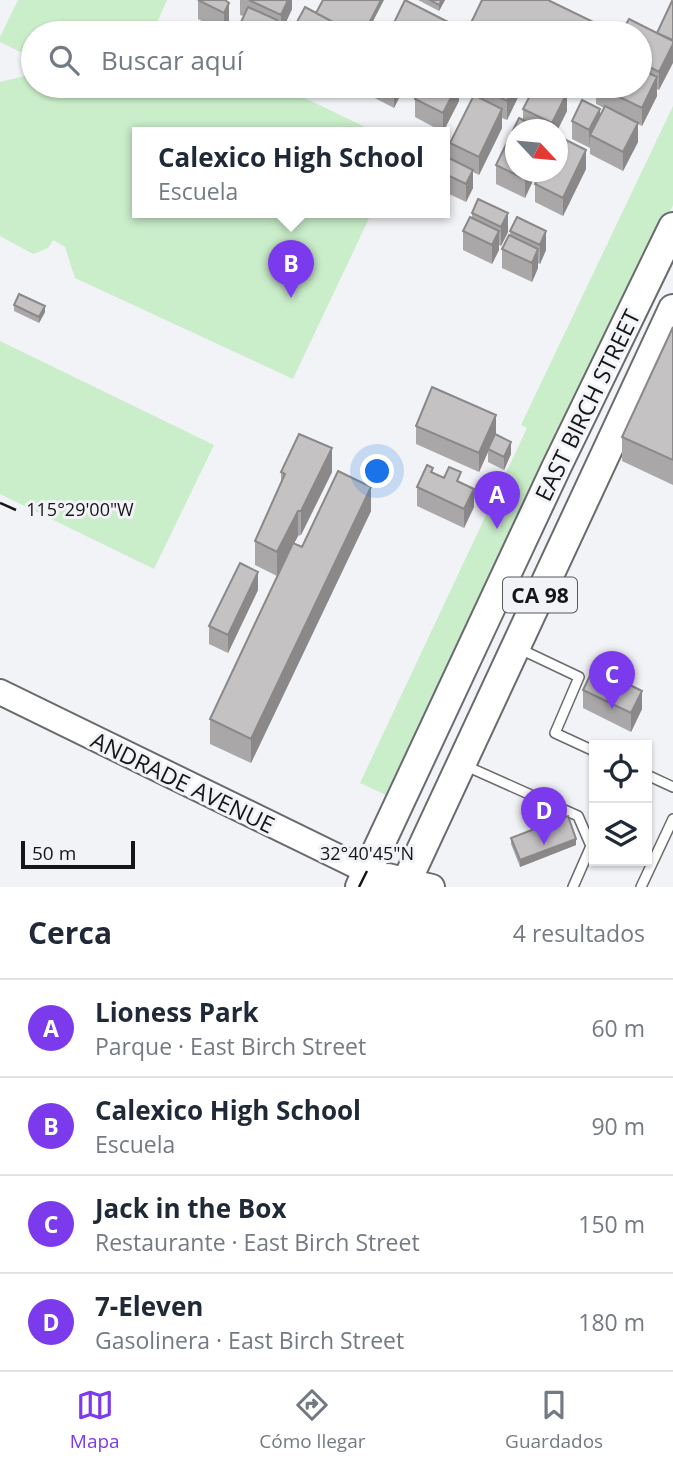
<!DOCTYPE html>
<html lang="es">
<head>
<meta charset="utf-8">
<style>
  body { margin:0; font-family:"Open Sans",sans-serif; background:#f6f6f7; color:#1f2937 }
  .controls { position:absolute; right:21px; bottom:21px; display:grid; overflow:hidden; border-radius:0px; box-shadow:0 2px 5px #0004 }
  .controls button { width:63px; height:63px; display:grid; place-items:center; padding:0; border:0; border-bottom:2px solid #e0e1e3; background:#fff; color:#1f2937; font:35px sans-serif }
  .compass { position:absolute; left:505px; top:119px; width:63px; height:63px; border-radius:50%; background:#fff; box-shadow:0 2px 5px #0004; rotate:116deg }
  .scale { position:absolute; left:21px; bottom:18px; width:114px; box-sizing:border-box; padding-left:7px; border:4px solid #151617; border-top:0; font-size:19px; line-height:24px; white-space:nowrap; color:#151617; -webkit-text-stroke:5px #f2f3f6; paint-order:stroke }
  .you { position:absolute; left:378px; top:472px; width:24px; height:24px; margin:-18px; border:5px solid #fff; border-radius:50%; background:#1a73e8; box-shadow:0 0 0 10px #1a73e833 }
  .badge { display:grid; place-items:center; width:46px; height:46px; border-radius:50%; background:#7c3aed; color:#fff; font-size:23px; font-weight:700 }
  .pin { position:absolute; translate:-50% -58px; filter:drop-shadow(0 2px 4px #0008) }
  .pin::after { content:''; position:absolute; top:37px; width:24px; height:21px; background:inherit; clip-path:polygon(0 0,100% 0,50% 100%) }
  .popup { position:absolute; left:132px; top:127px; width:318px; height:91px; box-sizing:border-box; display:grid; place-content:center; border-radius:0px; background:#fff; filter:drop-shadow(0 2px 5px #0005); font-size:23px; white-space:nowrap; color:#747a83 }
  .popup b { font-size:26px; color:#1f2937 }
  .popup::after { content:''; position:absolute; left:50%; top:100%; margin-left:-14px; border:14px solid transparent; border-top-color:#fff }
  .list { margin:0; padding:0; list-style:none }
  h2 { display:flex; justify-content:space-between; align-items:center; height:91px; margin:0; padding:0 28px; font-size:30px }
  h2 small { font-size:23px; font-weight:400; color:#747a83 }
  .list li { display:grid; grid-template-columns:46px 1fr auto; gap:21px; align-items:center; box-sizing:border-box; height:98px; padding:0 28px; border-top:2px solid #e0e1e3 }
  .list b { display:block; font-size:26px; white-space:nowrap }
  .list p { margin:0; font-size:23px; white-space:nowrap; color:#747a83 }
  .list em { font-size:23px; font-style:normal; color:#747a83 }
  .icon { flex:none; width:38px; height:38px; fill:none; stroke:currentColor; stroke-width:2; stroke-linecap:round; stroke-linejoin:round }
  .map { position:relative; flex:none; width:673px; height:887px; overflow:hidden }
  .search { position:absolute; background:#fff; box-shadow:0 2px 5px #0004; left:21px; right:21px; top:21px; height:77px; display:flex; align-items:center; gap:18px; box-sizing:border-box; padding:0 24px; border-radius:38px; color:#747a83; font-size:26px }
  .sheet { height:483px; background:#fff }
  nav { display:flex; justify-content:space-around; align-items:center; box-sizing:border-box; height:98px; border-top:2px solid #e0e1e3; background:#fff; font-size:19px; color:#747a83 }
  nav a { display:grid; justify-items:center; gap:4px }
  nav .on { color:#7c3aed }
  .map>svg:first-child { display:block }
</style>
</head>
<body>
<div class="map">
<svg width="673" height="887" viewBox="0 0 673 887">
  <rect width="100%" height="100%" fill="#f2f3f6"/>
  <!-- green -->
  <path fill="#caedca" d="M18,0h149l-12,27 13,6h-135v25l-33,-16v-5z
    M33,74v12h247l85,41 4,5h-232v80h235l-79,167 -218,-101 -10,-31 -12,-7 -5,8 -15,6 -33,-18v-154z
    M673,106v99l-287,590 -26,-12 167,-355 -6,-3z
    M0,341l214,104 -60,124 -154,-75z"/>
  <g fill="none" stroke-linecap="round" stroke-linejoin="round">
    <!-- lane casing -->
    <g stroke="#6a6b6e" stroke-width="12">
      <path id="lane" d="M520,649l59,28 -24,56 39,18
        M466,766l112,50 13,30 -18,41
        M647,775l26,12
        M641,887l32,-68"/>
    </g>
    <!-- secondary casing -->
    <g stroke="#6a6b6e" stroke-width="28">
      <path id="secondary" d="M0,692l367,179 20,16
        M388,876l44,11"/>
    </g>
    <!-- primary casing -->
    <g stroke="#6a6b6e" stroke-width="32">
      <path id="primary" d="M360,887l196,-419 117,-241
        M404,887l269,-578"/>
    </g>
    <!-- lane -->
    <use href="#lane" stroke="#fff" stroke-width="9"/>
    <!-- secondary -->
    <use href="#secondary" stroke="#fff" stroke-width="24"/>
    <!-- primary -->
    <use href="#primary" stroke="#fff" stroke-width="28"/>
  </g>
  <!-- wall -->
  <path fill="#a9a7a8" d="M198,0h27l4,21 -5,11 -26,-13z
    M240,0h52v9l-11,24 -4,-1v1h-36v-11l2,-6 -3,-1z
    M418,0h27l-6,11z
    M672,1l-13,89 -2,-1v7l-15,30 -4,-2v18l-15,29 -33,-17v-6l-18,-9v-18l28,-7 4,-6 -8,-4v-18h44v-53h17z
    M469,27l145,6h-145z
    M365,86h40l-11,22 -29,-15z
    M421,86h50l-4,8 -8,-4v11l-16,31 -28,-15v-18z
    M522,86v3l-15,31 -5,-2v10l-23,47 -6,-3v16l-7,14 -21,-10v-36l5,3v-16l29,-45v-11z
    M535,86h19l13,7v18l-10,20v-1h-42v42h22l-12,26 -29,-14v-19l23,-47 4,2v-11z
    M577,86h14l-3,5z
    M586,169l-23,47 -28,-14v-18z
    M478,199l30,33 -7,14 -2,-1v5l-7,14 -29,-14v-19l9,-13v-5z
    M517,217l29,33 -6,14 -2,-1v5l-6,14 -30,-14v-19l8,-13v-5z
    M14,305l31,7 -6,11 -25,-12z
    M673,327v158l-51,-24v-24z
    M416,426l80,8 15,20 -7,16 -16,-8v-10l-9,20 -63,-28z
    M281,472h51l-31,63 -3,1 -4,7 8,4 69,-36 -120,252 -41,-19v-25l75,-159 -8,16 -22,-11v-24l26,-57z
    M433,473l11,5 17,4 13,25 -10,21 -47,-22v-19z
    M258,590l-30,63 -19,-9v-18z
    M583,690l59,19 -11,23 -48,-24z
    M511,838l65,7 -56,22 -9,-23z"/>
  <!-- shaded-wall -->
  <path fill="#8a8888" d="M288,0h4v9l-11,24v-18z
    M381,0h3l-17,33h-3z
    M442,0h3l-6,11v-6z
    M229,3v18l-5,11v-19z
    M277,20v13h-6z
    M333,22v11h-6z
    M673,44v19l-14,27v-18z
    M657,77v19l-15,30v-18z
    M395,86h10l-11,22v-19z
    M457,86h2v15l-16,31v-19z
    M467,86h4l-4,8z
    M515,86h7v3l-15,31v-19z
    M567,93v18l-10,20v-1h-5v-7z
    M502,109v19l-23,47v-18z
    M600,109v19l-10,7 -1,14v-19z
    M638,123v19l-15,29v-19z
    M586,150v19l-23,47v-18z
    M473,170v18l-7,14v-18z
    M528,172h9l-12,26v-19z
    M508,213v19l-7,14v-19z
    M499,231v19l-7,14v-19z
    M546,231v19l-6,14v-19z
    M538,249v19l-6,14v-19z
    M45,306v6l-6,11v-6z
    M496,415v19l-8,15v3l-9,20v-19z
    M511,442v12l-7,16v-13z
    M332,448v24l-31,63v-24z
    M371,487v24l-120,252v-24z
    M474,489v18l-10,21v-19z
    M298,511v25l-21,40v-24z
    M258,572v18l-30,63v-18z
    M642,691v18l-11,23v-19z
    M576,839v6l-56,22v-7z"/>
  <!-- building -->
  <path fill="#c5c2c3" stroke="#8a8888" stroke-width="2" d="M198,0h27l4,3 -5,10z
    M249,0h39l-7,15z
    M323,0h58l-17,33h-7l-20,-10 -2,4 -2,-2v-3l-17,-9z
    M405,0l47,24 -5,9h-58z
    M430,0h12l-3,5z
    M482,0h66l66,32 -1,1h-131l-13,-6z
    M672,1l1,1v38l-16,-7z
    M248,7l29,13 -6,13h-5l-25,-11z
    M305,7l28,15 -6,11h-36z
    M629,19l44,22v3l-14,28 -19,-10v-29h-19z
    M337,23l20,10h-25z
    M640,69l17,8 -15,31 -45,-22h43z
    M421,86h36l-14,27 -28,-14z
    M479,86h36l-8,15 -28,-14z
    M535,86h19l13,7 -15,30 -29,-14z
    M474,95l28,14 -23,48 -29,-14z
    M582,100l18,9 -11,21 -17,-9z
    M605,106l33,17 -15,29 -33,-17z
    M519,118l24,12h-28v42h13l-3,7 -29,-14z
    M558,136l28,14 -23,48 -28,-14 6,-12h16z
    M445,156l28,14 -7,14 -21,-10z
    M478,199l30,14 -7,14 -29,-14z
    M470,217l29,14 -7,14 -29,-14z
    M517,217l29,14 -6,14 -30,-14z
    M509,235l29,14 -6,14 -30,-14z
    M19,294l26,12 -6,11 -25,-12z
    M673,327v133l-51,-23z
    M432,387l64,28 -17,38 -63,-27z
    M299,434l33,14 -31,63h-3l-21,41 -22,-11 30,-67 -4,-2z
    M495,434l16,8 -7,15 -16,-8z
    M427,465l6,3 -2,4 13,6 5,-11 12,5 -4,9 17,8 -10,20 -47,-22z
    M338,471l33,16 -120,252 -41,-20 83,-176 9,4z
    M240,563l18,9 -30,63 -19,-9z
    M594,667l48,24 -11,22 -48,-23z
    M568,816l8,23 -56,21 -9,-22z"/>
  <!-- ticks -->
  <path fill="none" stroke="#151617" stroke-width="2.5" d="M0,503l16,7M359,887l8,-16"/>
  <g text-anchor="middle" dominant-baseline="central" stroke-width="6" stroke-linejoin="round" paint-order="stroke">
    <!-- shield labels -->
    <rect fill="#f2f3f6" stroke="#57585a" stroke-width="2" x="503" y="577.5" width="74" height="35" rx="5"/>
    <g font-size="21" font-weight="bold" fill="#151617">
      <text x="540" y="595">CA 98</text>
    </g>
    <!-- street labels -->
    <g font-size="23" fill="#151617" stroke="#f2f3f6">
      <text transform="translate(587 405) rotate(-64)">EAST BIRCH STREET</text>
      <text transform="translate(183 782) rotate(26)">ANDRADE AVENUE</text>
    </g>
  </g>
  <g font-size="18" text-anchor="middle" fill="#151617" stroke="#f2f3f6" stroke-width="6" stroke-linejoin="round" paint-order="stroke">
    <text x="80" y="516">115°29'00"W</text>
    <text x="367" y="860">32°40'45"N</text>
  </g>
</svg>
<div class="controls">
<button><svg class="icon" aria-label="locate" viewBox="0 0 24 24"><circle cx="12" cy="12" r="6"/><path d="M12 2v4M12 18v4M2 12h4M18 12h4"/></svg></button>
<button><svg class="icon" aria-label="layers" viewBox="0 0 24 24"><path d="M12 4l9 5-9 5-9-5zM3 14l9 5 9-5"/></svg></button>
</div>
<svg class="compass" viewBox="-18 -18 36 36"><path d="M0-13l5 13h-10z" fill="#e53935"/><path d="M0 13l5-13h-10z" fill="#747a83"/></svg>
<div class="scale">50 m</div>
<div class="you"></div>
<div class="pin badge" style="left:497px;top:529px">A</div>
<div class="pin badge" style="left:291px;top:298px">B</div>
<div class="popup"><b>Calexico High School</b>Escuela</div>
<div class="pin badge" style="left:612px;top:709px">C</div>
<div class="pin badge" style="left:544px;top:845px">D</div>
<div class="search"><svg class="icon" aria-label="search" viewBox="0 0 24 24"><circle cx="10" cy="10" r="6"/><path d="M15 15l6 6"/></svg>Buscar aquí</div>
</div>
<section class="sheet">
<h2>Cerca<small>4 resultados</small></h2>
<ul class="list">
<li><span class="badge">A</span><div><b>Lioness Park</b><p>Parque · East Birch Street</p></div><em>60 m</em></li>
<li><span class="badge">B</span><div><b>Calexico High School</b><p>Escuela</p></div><em>90 m</em></li>
<li><span class="badge">C</span><div><b>Jack in the Box</b><p>Restaurante · East Birch Street</p></div><em>150 m</em></li>
<li><span class="badge">D</span><div><b>7-Eleven</b><p>Gasolinera · East Birch Street</p></div><em>180 m</em></li>
</ul>
</section>
<nav>
<a class="on"><svg class="icon" aria-label="map" viewBox="0 0 24 24"><path d="M3 6l6-2 6 2 6-2v14l-6 2-6-2-6 2zM9 4v14M15 6v14"/></svg>Mapa</a>
<a><svg class="icon" aria-label="directions" viewBox="0 0 24 24"><path d="M12 3l9 9-9 9-9-9zM9 14v-3h6M13 9l2 2-2 2"/></svg>Cómo llegar</a>
<a><svg class="icon" aria-label="saved" viewBox="0 0 24 24"><path d="M7 4h10v16l-5-4-5 4z"/></svg>Guardados</a>
</nav>
</body>
</html>
